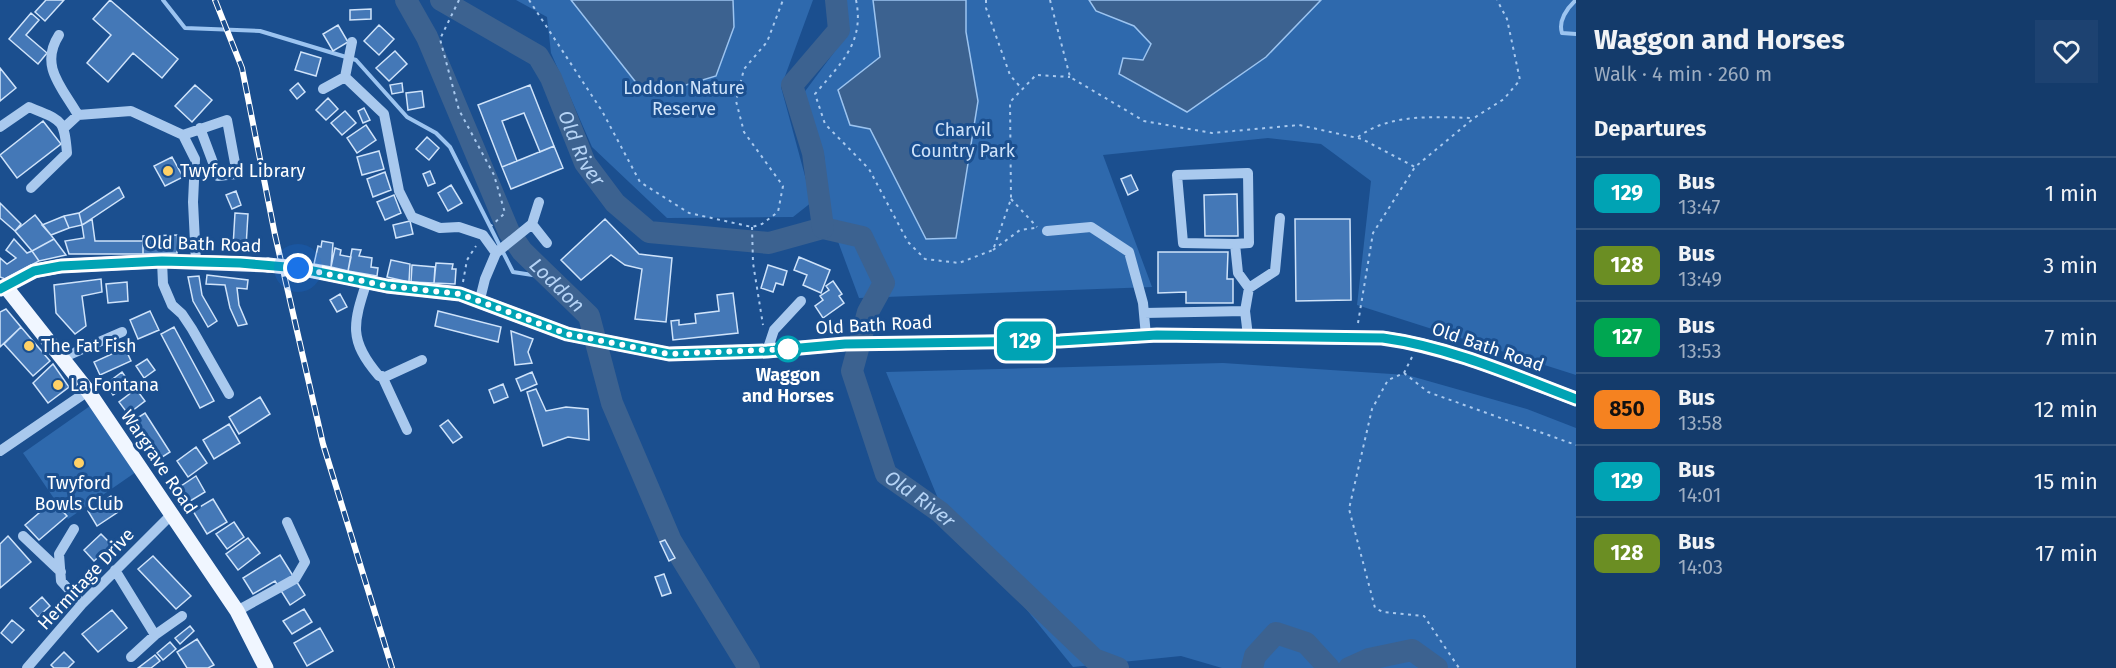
<!DOCTYPE html>
<html lang="en">
<head>
<meta charset="utf-8">
<style>
  :root { --surface:#143b6b; --page:#1d4271; --text:#f1f3f6; --muted:#9dadc1; --line:#33557e }
  body { margin:0; font-family:"Fira Sans",sans-serif; background:var(--page); color:var(--text); height:100vh; display:flex; flex-direction:column; font-size:22px; white-space:nowrap }
  * { box-sizing:border-box; margin:0 }
  p { font-size:20px; color:var(--muted) }
  .icon { flex:none; width:33px; height:33px; fill:none; stroke:currentColor; stroke-width:2; stroke-linecap:round; stroke-linejoin:round }
  .map { position:relative; flex:1; overflow:hidden }
  .panel { display:flex; flex-direction:column; background:var(--surface); width:540px }
  .panel>* { flex:none }
  .badge { padding:0 12px; border-radius:9px; font-size:21px; line-height:39px }
  .you { position:absolute; width:30px; height:30px; margin:-15px; border:4px solid #fff; border-radius:50%; background:#1a73e8; box-shadow:0 0 0 9px #1a73e833 }
  .map>.badge { position:absolute; translate:-50% -50%; box-shadow:0 0 0 3px #fff }
  h2 { padding:0 18px; font-size:22px; line-height:54px }
  .round { display:grid; place-items:center; flex:none; width:63px; height:63px; border-radius:0px; background:var(--page) }
  .summary { display:flex; align-items:center; justify-content:space-between; height:102px; padding:0 18px }
  h1 { font-size:28px; font-weight:700; line-height:45px }
  ul { padding:0; list-style:none }
  li { display:flex; align-items:center; gap:18px; height:72px; padding:0 18px; border-top:2px solid var(--line) }
  li div { flex:1 }
  li b { display:block; font-size:22px }
  li em { font-style:normal }
  li .badge { min-width:66px; font-weight:700; text-align:center }
  main { display:flex; flex:1; min-height:0 }
  .map>svg:first-child { display:block }
</style>
</head>
<body>
<main>
<div class="map">
<svg width="1576" height="668" viewBox="0 0 1576 668">
  <rect width="100%" height="100%" fill="#1b4f8f"/>
  <path fill="#2e69ad" d="M516,0H813L781,87L812,202L793,217L667,218L592,147L551,53L547,17Z
    M844,0H1576V375L1357,305L1371,181L1321,144L1268,138L1103,155L1152,287L859,298L830,220L824,155L803,94L847,35Z
    M1223,363L1407,375L1527,409L1576,428V668H1222L1181,656L1073,667L939,501L886,372Z
    M90,406L136,472L68,519L23,453Z"/>
  <path fill="#3c6290" stroke="#9cc4f0" stroke-width="1.5" d="M571,0H733L734,27L716,76L676,88L638,85Z
    M873,0H966V32L978,101L956,238L926,239L870,129L850,125L838,90L880,57Z
    M1089,0H1321L1266,57L1187,112L1119,74L1123,58L1143,60L1151,44L1134,26L1096,11Z"/>
  <g fill="none" stroke-linecap="round" stroke-linejoin="round">
    <path stroke="#9cc4f0" stroke-width="4" d="M163,0L185,28L260,31L356,60L407,117L436,133L450,147L513,272L552,278
      M1576,0C1567,8 1558,21 1562,33L1576,34"/>
    <g stroke="#3c6290" stroke-width="22">
      <path id="s1" d="M406,0L427,37L509,232L522,251L589,316L612,403L671,541L749,668"/>
      <path id="s2" d="M441,0L538,56L551,78L585,163L615,203L649,232L769,243L823,228L862,237L884,283L868,312L852,371L886,474L940,512L1094,659L1118,668"/>
      <path d="M823,228L813,153L792,85L839,30L836,0"/>
      <path d="M1252,668L1255,656L1276,633L1306,643L1329,668"/>
      <path d="M1349,668L1369,659L1412,650L1437,668"/>
    </g>
  </g>
  <path fill="#4478b7" stroke="#cfe3fa" stroke-width="1.5" d="M46,0H64L45,21L35,12Z
    M110,0L178,59L162,78L133,53L108,82L87,63L111,35L93,19Z
    M371,9V19L350,20V10Z
    M31,13L39,20L26,35L47,53L38,64L9,39Z
    M338,25L348,42L333,51L323,34Z
    M379,25L394,39L379,55L364,41Z
    M395,51L407,64L389,81L376,68Z
    M301,52L321,58L316,76L295,70Z
    M0,68L16,88L0,101Z
    M298,83L305,92L297,99L290,90Z
    M402,83L403,92L392,94L390,85Z
    M195,85L212,100L192,122L175,106Z
    M530,85L554,146L540,152L524,113L502,121L517,161L502,167L478,105Z
    M422,91L424,107L408,110L406,93Z
    M328,98L338,109L326,120L316,110Z
    M364,108L370,120L363,123L358,111Z
    M345,111L356,123L342,135L331,123Z
    M43,121L61,144L17,178L0,155Z
    M366,125L376,140L357,153L347,138Z
    M427,137L439,148L429,160L416,149Z
    M554,146L563,168L511,189L502,167Z
    M379,151L384,169L362,175L357,157Z
    M172,157L183,177L165,186L154,166Z
    M430,171L435,183L428,186L423,174Z
    M385,172L391,190L373,197L367,179Z
    M1131,175L1138,190L1128,195L1121,179Z
    M451,185L462,203L448,211L438,193Z
    M119,187L124,197L82,225L79,213Z
    M236,191L241,205L232,209L226,195Z
    M1237,194L1238,236H1205L1204,195Z
    M394,195L401,213L385,220L377,202Z
    M0,203L21,224L15,231L0,218Z
    M79,213L82,225L69,228L64,216Z
    M235,213L248,214L246,247H233Z
    M35,215L54,239L32,251L15,231Z
    M64,216L69,228L51,235L42,225Z
    M92,219L95,241H143V254H69L65,241L84,238L82,225Z
    M605,219L639,254L672,258L666,322L635,319L642,269L625,265L611,255L581,280L561,260Z
    M1295,219H1350L1351,300L1296,301Z
    M410,221L413,234L396,238L393,225Z
    M177,235V253L143,254V236Z
    M14,239L27,253L32,251L39,261L5,279L0,277V258L7,264L16,258L6,250Z
    M54,239L66,255L39,261L32,251Z
    M322,241L333,243L331,267L314,264L318,246L321,247Z
    M335,248L341,250L340,255L351,257L348,271L331,267Z
    M352,249L361,250L359,256L372,258L371,267L378,268L377,276L348,271Z
    M1158,252H1228L1227,279H1233V303H1186V292L1158,293Z
    M799,257L830,270L821,293L803,285L807,275L794,270Z
    M391,260L410,264L409,282L387,277Z
    M436,263L453,264L452,269H456L455,284L434,283Z
    M412,265L435,267L434,283L411,282Z
    M768,265L787,271L783,285L776,283L773,292L761,288Z
    M207,275L248,280L247,289L237,288L239,305L247,324L238,326L230,308L225,285L206,284Z
    M199,276L202,295L217,321L208,327L193,301L188,277Z
    M101,279L102,292L82,296L86,326L75,334L56,313L54,285Z
    M833,281L842,294L839,296L844,303L823,318L815,306L823,300L820,296L829,290L826,286Z
    M127,282L128,301L108,303L106,284Z
    M733,293L738,333L673,340L671,321L679,320V325L696,323L695,314L719,311L717,295Z
    M340,294L347,307L337,312L330,300Z
    M6,309L21,327L0,347V312Z
    M150,311L159,330L138,339L130,320Z
    M438,311L501,327L498,342L435,326Z
    M21,327L50,361L33,376L4,344Z
    M174,327L214,401L200,408L161,334Z
    M511,331L533,339L528,352L532,363L515,365Z
    M125,348L131,361L100,375L94,362Z
    M147,359L155,370L144,378L136,366Z
    M53,364L69,387L48,403L33,383Z
    M122,372L130,383L113,395L106,384Z
    M532,372L537,384L521,391L516,379Z
    M503,384L508,397L494,403L489,390Z
    M136,389L145,401L128,414L119,402Z
    M536,389L546,411L566,407L588,409L589,440L568,437L543,446L527,392Z
    M260,397L270,414L239,434L229,417Z
    M145,413L170,452L156,461L131,422Z
    M448,420L462,437L453,443L440,426Z
    M229,424L240,443L214,459L203,440Z
    M196,447L207,463L188,477L177,461Z
    M196,476L205,492L187,503L178,488Z
    M111,496L121,510L97,526L88,511Z
    M213,499L227,522L207,534L193,511Z
    M53,501L67,516L39,540L25,525Z
    M234,522L244,537L227,549L216,534Z
    M101,534L112,545L94,561L84,550Z
    M8,536L31,562L0,588V544Z
    M248,538L260,553L238,570L226,554Z
    M665,540L675,558L669,561L660,542Z
    M280,555L305,595L290,605L275,581L253,594L243,578Z
    M153,556L191,596L176,609L138,569Z
    M664,574L671,593L662,596L655,577Z
    M42,597L50,606L38,617L30,608Z
    M304,609L312,622L292,634L283,621Z
    M112,610L127,628L98,652L82,634Z
    M12,620L24,630L12,643L1,633Z
    M190,626L194,631L180,644L175,638Z
    M320,628L333,651L307,666L294,643Z
    M197,639L214,665L208,668H187L177,652Z
    M170,642L176,649L163,660L157,653Z
    M64,652L74,662L68,668H54L51,665Z
    M155,655L160,661L151,668H138Z"/>
  <g fill="none" stroke-linecap="round" stroke-linejoin="round">
    <path stroke="#a9c9ee" stroke-width="2" stroke-dasharray="3 4.5" stroke-linecap="butt" d="M459,0L440,39L459,110L494,175L505,213L490,227
      M529,0L602,111L640,182L689,213L752,227L762,224L778,212L783,186L744,132L736,101L744,69L767,42L783,0
      M856,0C865,43 840,64 815,94L825,124L869,169L908,242L925,259L959,263L993,250L1011,199L1010,102L1036,75L1070,77
      M986,0V8L1010,75L1022,89
      M1050,0L1070,77L1144,121L1212,133L1299,125L1362,139L1415,167
      M1358,137C1390,113 1436,117 1474,118
      M1011,199L1037,227
      M752,227L753,263L763,325
      M993,250L1020,230L1035,228
      M463,282L467,260L476,246
      M1358,323L1373,233L1415,167L1474,118L1504,99L1520,80L1507,19L1497,0
      M1412,357L1404,373L1388,380L1372,409L1349,509L1375,608L1383,612L1424,616L1459,668
      M1404,373L1428,392L1576,445"/>
    <path stroke="#a9c9ee" stroke-width="10" d="M59,35C39,66 62,87 78,115
      M352,42L345,77L384,114L399,191L412,217L440,228L459,227L483,235L496,253L485,279L480,299
      M323,89L345,77
      M0,127L29,107C61,121 64,117 67,153L31,188
      M65,127L78,115L131,111L183,135L195,159L193,202L196,262
      M183,135L227,120L237,174L218,176L200,128
      M532,224L547,243
      M532,224L539,202
      M1047,231L1091,227L1129,252L1143,303L1146,336
      M1235,244L1249,243L1248,173L1177,175L1183,243L1235,244L1238,273L1249,288
      M496,253L532,224
      M162,261L163,284L172,305L182,314L192,329L229,394
      M367,281C353,324 348,340 379,376L385,377L422,360
      M1245,311L1249,288L1275,271L1280,218
      M1144,313L1245,311L1248,336
      M767,351L774,330L801,301
      M62,358L122,332
      M382,376L407,430
      M0,451L88,391
      M74,529L59,554L61,581L82,604
      M23,536L61,572
      M115,570L155,635L182,616
      M237,611L295,579L305,562L287,522
      M131,657L155,635
      M27,668L82,604L171,515"/>
    <path stroke="#f0f6ff" stroke-width="15" d="M298,268L387,286L460,294L567,334L669,354L767,351L845,344L1060,341L1157,335L1382,338C1449,347 1513,375 1576,399
      M5,286L88,391L237,611L266,668
      M0,289L34,271L61,266L162,261L268,265"/>
    <g stroke="#fff" stroke-width="6">
      <path id="rail" d="M215,0L242,68L275,235L323,444L392,668"/>
    </g>
    <use href="#rail" stroke="#1b4f8f" stroke-width="4" stroke-dasharray="11" stroke-linecap="butt"/>
    <path stroke="#f0f6ff" stroke-width="15" d="M268,265L298,268"/>
  </g>
  <g fill="none" stroke-linecap="round" stroke-linejoin="round">
    <g stroke="#fff" stroke-width="14">
      <path id="line" d="M0,289L34,271L61,266L162,261L240,263L298,268L387,286L460,294L567,334L669,354L767,351L845,344L1060,341L1157,335L1383,338C1449,347 1513,375 1576,399"/>
    </g>
    <use href="#line" stroke="#00a3b4" stroke-width="9"/>
    <path stroke="#fff" stroke-width="6" stroke-dasharray="0 10.8" d="M298,268L387,286L460,294L567,334L669,354L788,349"/>
  </g>
  <g fill="#ffd166" stroke="#1b4f8f" stroke-width="2">
    <circle cx="168" cy="171" r="6"/>
    <circle cx="29" cy="346" r="6"/>
    <circle cx="58" cy="385" r="6"/>
    <circle cx="79" cy="463" r="6"/>
  </g>
  <circle fill="#fff" stroke="#00a3b4" stroke-width="3" cx="788" cy="349" r="12"/>
  <g text-anchor="middle" stroke-width="6" stroke-linejoin="round" paint-order="stroke">
    <g font-size="18" fill="#cfe3fa" stroke="#1b4f8f">
      <text x="684" y="94">Loddon Nature<tspan x="684" dy="21">Reserve</tspan></text>
      <text x="963" y="136">Charvil<tspan x="963" dy="21">Country Park</tspan></text>
    </g>
    <g font-size="18" fill="#fff" stroke="#1b4f8f" text-anchor="start">
      <text x="180" y="177">Twyford Library</text>
      <text x="41" y="352">The Fat Fish</text>
      <text x="70" y="391">La Fontana</text>
      <text x="79" y="489" text-anchor="middle">Twyford<tspan x="79" dy="21">Bowls Club</tspan></text>
    </g>
    <g font-size="18" fill="#fff" stroke="#1b4f8f">
      <text transform="translate(203 244) rotate(2)" y="6">Old Bath Road</text>
      <text transform="translate(874 325) rotate(-3)" y="6">Old Bath Road</text>
      <text transform="translate(1488 347) rotate(19)" y="6">Old Bath Road</text>
      <text transform="translate(159 462) rotate(56)" y="6">Wargrave Road</text>
      <text transform="translate(86 579) rotate(-47)" y="6">Hermitage Drive</text>
    </g>
    <g font-size="18" font-weight="bold" fill="#fff" stroke="#1b4f8f">
      <text x="788" y="381">Waggon<tspan x="788" dy="21">and Horses</tspan></text>
    </g>
    <g font-size="20" font-style="italic" fill="#b5d3f5" stroke="#1b4f8f">
      <text dy="7" stroke="none"><textPath href="#s2" startOffset="214">Old River</textPath></text>
      <text dy="7" stroke="none"><textPath href="#s1" startOffset="326">Loddon</textPath></text>
      <text dy="7" stroke="none"><textPath href="#s2" startOffset="836">Old River</textPath></text>
    </g>
  </g>
</svg>
<div class="you" style="left:298px;top:268px"></div>
<b class="badge" style="left:1025px;top:341px;background:#00a3b4;color:#fff">129</b>
</div>
<section class="panel">
<div class="summary"><div><h1>Waggon and Horses</h1><p>Walk · 4 min · 260 m</p></div><a class="round"><svg class="icon" aria-label="heart" viewBox="0 0 24 24"><path d="M12 20l-8-8c-3-5 5-10 8-4 3-6 11-1 8 4z"/></svg></a></div>
<h2>Departures</h2>
<ul>
<li><span class="badge" style="background:#00a3b4;color:#fff">129</span><div><b>Bus</b><p>13:47</p></div><em>1 min</em></li>
<li><span class="badge" style="background:#6b8e23;color:#fff">128</span><div><b>Bus</b><p>13:49</p></div><em>3 min</em></li>
<li><span class="badge" style="background:#00a651;color:#fff">127</span><div><b>Bus</b><p>13:53</p></div><em>7 min</em></li>
<li><span class="badge" style="background:#f58220;color:#111">850</span><div><b>Bus</b><p>13:58</p></div><em>12 min</em></li>
<li><span class="badge" style="background:#00a3b4;color:#fff">129</span><div><b>Bus</b><p>14:01</p></div><em>15 min</em></li>
<li><span class="badge" style="background:#6b8e23;color:#fff">128</span><div><b>Bus</b><p>14:03</p></div><em>17 min</em></li>
</ul>
</section>
</main>
</body>
</html>
